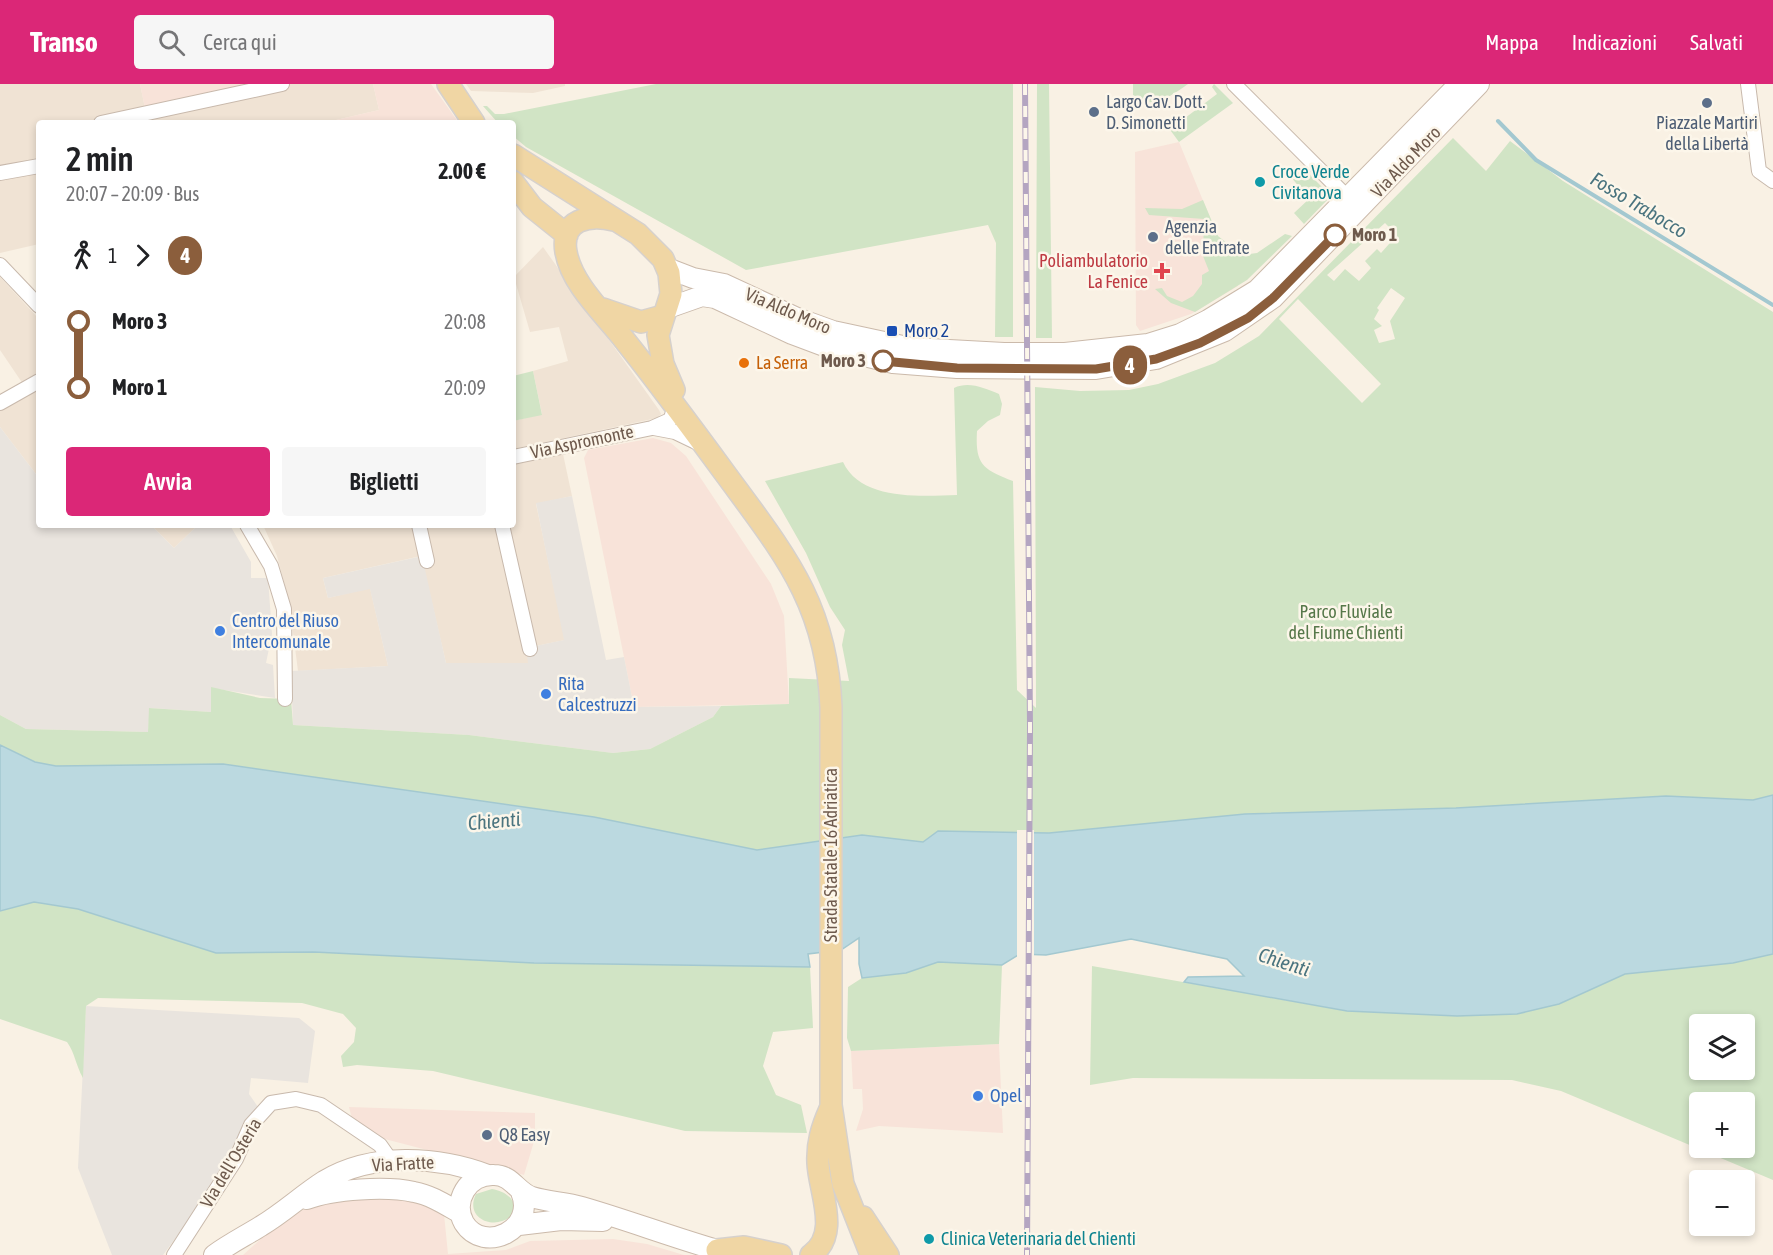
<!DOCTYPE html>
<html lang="it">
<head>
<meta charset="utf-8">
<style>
  :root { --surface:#fff; --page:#f6f6f6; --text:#202124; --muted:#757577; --accent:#db2777 }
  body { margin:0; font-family:"Asap Condensed",sans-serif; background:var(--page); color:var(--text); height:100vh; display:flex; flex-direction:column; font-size:22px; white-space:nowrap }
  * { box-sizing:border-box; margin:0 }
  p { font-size:20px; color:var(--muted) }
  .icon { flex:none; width:33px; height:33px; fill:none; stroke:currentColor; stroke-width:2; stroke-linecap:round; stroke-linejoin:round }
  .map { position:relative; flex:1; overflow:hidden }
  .drawer { position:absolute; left:36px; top:36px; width:480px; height:408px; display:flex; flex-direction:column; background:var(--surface); border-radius:6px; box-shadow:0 3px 9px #0003 }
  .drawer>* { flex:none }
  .badge { padding:0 12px; border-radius:20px; font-size:21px; line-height:39px }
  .fabs { position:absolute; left:1689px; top:930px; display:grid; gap:12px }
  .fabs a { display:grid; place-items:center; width:66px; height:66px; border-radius:6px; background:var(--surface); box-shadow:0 3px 9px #0003; font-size:30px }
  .map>.badge { position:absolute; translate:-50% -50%; box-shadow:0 0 0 3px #fff }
  .legs { display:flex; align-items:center; gap:9px; height:66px; padding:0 30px; font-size:20px }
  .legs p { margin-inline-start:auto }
  .overview { display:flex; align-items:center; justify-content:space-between; height:102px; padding:0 30px }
  h1 { font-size:33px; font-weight:600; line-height:45px }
  .cta { display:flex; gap:12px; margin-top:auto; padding:12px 30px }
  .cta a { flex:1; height:69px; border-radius:6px; background:var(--accent); color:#fff; font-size:24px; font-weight:600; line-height:69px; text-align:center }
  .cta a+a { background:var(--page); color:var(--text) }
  ul { padding:0 30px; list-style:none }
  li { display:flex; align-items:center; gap:21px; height:66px; font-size:22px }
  li i { display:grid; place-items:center; width:9px; height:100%; margin:0 8px; background:currentColor }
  li i::after { content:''; width:15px; height:15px; margin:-8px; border:4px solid; border-radius:50%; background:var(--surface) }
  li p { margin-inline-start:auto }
  li:first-child i { background:linear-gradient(#0000 50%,currentColor 0) }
  li:last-child i { background:linear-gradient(currentColor 50%,#0000 0) }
  header { display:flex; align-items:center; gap:36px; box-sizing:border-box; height:84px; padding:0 30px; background:var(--accent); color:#fff }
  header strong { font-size:28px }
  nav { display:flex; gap:33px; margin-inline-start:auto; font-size:21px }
  .search { width:420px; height:54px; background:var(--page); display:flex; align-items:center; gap:15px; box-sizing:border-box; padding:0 21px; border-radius:6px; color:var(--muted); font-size:22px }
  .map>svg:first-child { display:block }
</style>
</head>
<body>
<header>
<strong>Transo</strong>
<div class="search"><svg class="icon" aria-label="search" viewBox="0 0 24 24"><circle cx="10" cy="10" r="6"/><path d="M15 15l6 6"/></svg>Cerca qui</div>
<nav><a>Mappa</a><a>Indicazioni</a><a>Salvati</a></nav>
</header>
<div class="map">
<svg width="1773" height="1171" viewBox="0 0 1773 1171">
  <rect width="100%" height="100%" fill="#f9f1e4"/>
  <path fill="#f0e3d4" d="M0,0H140L146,29L282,0H373L379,26L323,39H39V160L0,169Z
    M466,0H565V2L533,9L471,7Z
    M543,163L659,326L661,330L657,334L513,365V337L542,330L533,287L568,277L559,243L530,248L514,193Z
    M0,193L39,235V287L23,300L0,266Z
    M39,305V394L0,343V327Z
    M563,370L572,412L536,420L565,556L526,564L529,579H446L421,472L323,494L328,514L370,504L388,582L298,587L289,517L277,472L263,441H513V380Z
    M151,441H198L174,464Z"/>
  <path fill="#f8e3d9" d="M140,0H282L146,29Z
    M373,0H431L459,39H323L379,26Z
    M1179,58L1238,202L1191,230L1140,247L1136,241L1135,68Z
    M653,354L671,359L686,372L771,500L784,532L789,620L634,623L584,374L588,366Z
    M999,960L1003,1049L879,1042L856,1047L863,1025L862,1005H853L851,967Z
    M349,1023L535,1029V1054L524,1091L377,1053L353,1039Z
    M348,1113H394L420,1118L444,1130L448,1170L506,1166L530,1157L613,1155L647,1160L684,1171H243L272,1145L301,1127L318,1118Z"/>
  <path fill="#e9e4de" d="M0,343L39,394V441H151L174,464L198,441L231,443L251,478V494H268L272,550L266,579L273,581L275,614L211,604V628L150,624L148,648L26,645L0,631Z
    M572,412L606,576L624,573L634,623L721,622L713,633L650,665L613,669L469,651L293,641L291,587L388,582L370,505L328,514L323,494L422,472L446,579H528L526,564L564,556L536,419Z
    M86,922L299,934L315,947L308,999L251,994L249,1010L258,1023L257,1026L238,1052L206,1113L163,1171H112L78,1084Z"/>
  <path fill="#d1e4c5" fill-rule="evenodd" d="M656,0H1013V253H995L996,159L988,141L746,186L526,63L513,52V39H498L483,22H487L495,30H504Z
    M1037,0H1049L1052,254H1036Z
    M1133,0H1188C1173,11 1149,28 1133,11Z
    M1214,0L1233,19L1179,58L1168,43L1181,37L1217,10L1212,3Z
    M1453,54L1486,87L1510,57L1563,97L1773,228V711L1753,716L1666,712L1456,724L1245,730L1049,749L938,747L923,758L862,751L757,766L594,733L223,680L56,682L35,678L0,661V631L26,645L148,648L149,624L211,628V603L260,614L291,615L293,641L469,651L613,669L650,665L713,633L721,622L789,620V594L849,597L842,561L845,546L830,523L806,469L765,397L843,378C861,417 920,412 957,411L954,304C969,297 984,304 999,310L1002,320L1000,331L988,337L977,347C975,381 983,385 1013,397L1017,606L1036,624L1035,303L1080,307L1129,306L1158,300L1215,279L1259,252ZM1385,139L1397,151L1381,169L1377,165L1365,177L1371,184L1359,197L1345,185L1334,197L1327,191ZM1391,204L1405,214L1390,237L1395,255L1379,259L1374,246L1382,242L1374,235L1379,226L1377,224ZM1298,215L1381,300L1362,319L1279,235Z
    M1303,84L1331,112L1304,140L1294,129L1309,115L1291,93Z
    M1203,116L1218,152L1242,171L1257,169L1285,150L1292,152L1247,196L1195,228L1171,219L1155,205L1162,204L1167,212L1182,218L1193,212L1202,200V191L1209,187L1203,172L1204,135L1149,131L1145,124L1182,125Z
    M533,287L542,331L513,337V292Z
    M34,818L78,825L216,869L314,868L534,879L810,883L813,944L773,948L763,982L776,1011L801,1021L807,1049L685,1047L433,987L357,981L343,983L341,972L354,958L356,944L343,930L302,919L98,914L86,922L83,994C76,982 75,969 67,958L0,935V827Z
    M1773,870V1096L1561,1007L1512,996L1133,994L1090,1001L1092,882L1347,927L1559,920L1625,890L1733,879ZM1700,940H1744V986H1700ZM1700,1018H1744V1064H1700Z
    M938,878L1002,881L999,960L851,967L847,954L848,903L862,894L906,889Z
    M492,1105C504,1107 516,1114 515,1128C499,1149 463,1136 476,1110Z"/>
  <path fill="#bbd9e0" stroke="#a3c8d0" stroke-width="1.5" d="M0,661L35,678L56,682L223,680L594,733L757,766L862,751L923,758L938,747L1049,749L1245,730L1456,724L1666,712L1753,716L1773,711V870L1733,879L1625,890L1559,920L1517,930L1457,932L1347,927L1184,898L1188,893L1244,892L1227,875L1131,855L1046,871L1020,870L1002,881L938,878L906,889L862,894L859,880V854L841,866L808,870L810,883L534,879L314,868L216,869L78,825L34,818L0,827Z"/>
  <path fill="#f9f1e4" d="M1017,746H1034V874L1017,875Z"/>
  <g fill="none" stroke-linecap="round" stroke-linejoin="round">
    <path stroke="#a3c8d0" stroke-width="4" d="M1498,37L1536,76L1773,221"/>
    <g stroke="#c8b9ac" stroke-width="16">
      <path id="street" d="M1234,0L1348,114
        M1748,0L1759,87L1773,97
        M101,39L282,0
        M0,89L39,82
        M0,181L39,222
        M0,319L39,297
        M654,344L675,348L700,360
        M513,373L652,344L670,336L676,322
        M247,441L271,482L284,525L285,615
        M419,441L427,477
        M502,441L530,565
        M174,1171L236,1075L251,1041L271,1019L296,1015L321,1021L380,1061L392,1078"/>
    </g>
    <g stroke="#cbbaab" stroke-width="22">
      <path id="secondary" d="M667,184L693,194L724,200L797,234L833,247L912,264L1004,269H1065L1148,260L1180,250L1208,236L1257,206L1459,0
        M668,224L702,212L715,214L792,250L824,262L893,279L957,284L1096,285L1156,275L1225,247L1273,214L1479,0
        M521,1108C537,1145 484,1171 464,1139C452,1117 468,1090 494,1091C512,1091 517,1108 532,1113C548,1118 565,1118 582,1123C627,1136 672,1153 717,1166
        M307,1115C333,1105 387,1102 414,1108C431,1111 446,1121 460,1129
        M519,1141L561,1136L603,1137
        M214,1171C229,1160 245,1152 261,1142C283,1129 302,1111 324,1097C372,1068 438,1072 488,1091"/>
    </g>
    <g stroke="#d6d1cd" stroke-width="24">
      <path id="primary" d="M448,0L474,39
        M513,71L638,150L663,175L669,189L671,210L658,251L663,280L674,306
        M513,98L532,123L567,151
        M614,136C590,130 560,135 566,168C572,202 607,232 626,258C661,302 694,347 727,392C785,471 827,521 831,623V1021L843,1100L871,1171
        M603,225L641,238L663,232
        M863,1133L888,1171
        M717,1166L744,1163L781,1171
        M811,1171C841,1150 819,1107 818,1079C817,1059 822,1043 830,1025"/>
    </g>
    <use href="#street" stroke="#fff" stroke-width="14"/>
    <use href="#secondary" stroke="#fff" stroke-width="20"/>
    <use href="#primary" stroke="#f0d6a4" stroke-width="21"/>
    <g stroke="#b4a5c1" stroke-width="6">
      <path id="rail" d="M1025,0L1030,643L1027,1171"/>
    </g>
    <use href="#rail" stroke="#fcf6ea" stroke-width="4" stroke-dasharray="11" stroke-linecap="butt"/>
  </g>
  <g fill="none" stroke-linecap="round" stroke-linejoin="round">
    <g stroke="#fff" stroke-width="14">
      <path id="line-1" d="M883,277L957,284L1096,285L1156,275L1200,259L1248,234L1273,214L1335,151"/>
    </g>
    <use href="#line-1" stroke="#8b5e3c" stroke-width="9"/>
  </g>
  <g fill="#5c6f8a" stroke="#fcf6ea" stroke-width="2">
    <circle cx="1707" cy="19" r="6"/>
    <circle cx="1094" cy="28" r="6"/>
    <circle cx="1153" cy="153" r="6"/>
    <circle cx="487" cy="1051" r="6"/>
  </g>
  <g fill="#0f9aa8" stroke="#fcf6ea" stroke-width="2">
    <circle cx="1260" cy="98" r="6"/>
    <circle cx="929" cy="1155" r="6"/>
  </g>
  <g fill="#fff" stroke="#8b5e3c" stroke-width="3">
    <circle cx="1335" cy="151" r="10"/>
    <circle cx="883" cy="277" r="10"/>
  </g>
  <path fill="#e0444e" stroke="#fcf6ea" stroke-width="2" d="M1159 178h6v6h6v6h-6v6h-6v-6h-6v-6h6z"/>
  <rect fill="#1a4fb4" stroke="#fcf6ea" stroke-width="2" x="886" y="241" width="12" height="12" rx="3"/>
  <circle fill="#e8710a" stroke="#fcf6ea" stroke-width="2" cx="744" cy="279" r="6"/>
  <g fill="#3f7fe0" stroke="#fcf6ea" stroke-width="2">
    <circle cx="220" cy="547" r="6"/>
    <circle cx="546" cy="610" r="6"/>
    <circle cx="978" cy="1012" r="6"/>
  </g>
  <g text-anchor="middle" stroke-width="5" stroke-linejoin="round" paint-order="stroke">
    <g font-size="18" fill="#4e5e75" stroke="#fcf6ea" text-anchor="start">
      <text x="1106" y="24">Largo Cav. Dott.<tspan x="1106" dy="21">D. Simonetti</tspan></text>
      <text x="1707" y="45" text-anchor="middle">Piazzale Martiri<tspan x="1707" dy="21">della Libertà</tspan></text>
      <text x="1165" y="149">Agenzia<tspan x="1165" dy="21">delle Entrate</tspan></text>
      <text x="499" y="1057">Q8 Easy</text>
    </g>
    <g font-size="18" fill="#6e5a4d" stroke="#fcf6ea">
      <text transform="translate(1406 78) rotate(-46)" y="6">Via Aldo Moro</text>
      <text transform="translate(788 227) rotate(23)" y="6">Via Aldo Moro</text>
      <text transform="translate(582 358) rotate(-12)" y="6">Via Aspromonte</text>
      <text transform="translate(831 771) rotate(-90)" y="6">Strada Statale 16 Adriatica</text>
      <text transform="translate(231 1079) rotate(-59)" y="6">Via dell'Osteria</text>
      <text transform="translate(403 1080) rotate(-3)" y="6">Via Fratte</text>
    </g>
    <g font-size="18" fill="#0d838f" stroke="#fcf6ea" text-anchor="start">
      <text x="1272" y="94">Croce Verde<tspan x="1272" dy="21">Civitanova</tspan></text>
      <text x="941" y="1161">Clinica Veterinaria del Chienti</text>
    </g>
    <g font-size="18" font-weight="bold" fill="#6e5a4d" stroke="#fcf6ea" text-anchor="start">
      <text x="1352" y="157">Moro 1</text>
      <text x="866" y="283" text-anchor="end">Moro 3</text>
    </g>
    <g font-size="18" fill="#be3a42" stroke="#fcf6ea" text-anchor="end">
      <text x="1148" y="183">Poliambulatorio<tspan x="1148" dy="21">La Fenice</tspan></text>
    </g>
    <g font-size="18" fill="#164399" stroke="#fcf6ea" text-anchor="start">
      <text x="904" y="253">Moro 2</text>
    </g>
    <g font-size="18" fill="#c56008" stroke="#fcf6ea" text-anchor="start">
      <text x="756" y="285">La Serra</text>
    </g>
    <g font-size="18" fill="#56784a" stroke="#fcf6ea">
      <text x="1346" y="534">Parco Fluviale<tspan x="1346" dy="21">del Fiume Chienti</tspan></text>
    </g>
    <g font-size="18" fill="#366cbe" stroke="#fcf6ea" text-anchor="start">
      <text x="232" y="543">Centro del Riuso<tspan x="232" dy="21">Intercomunale</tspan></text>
      <text x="558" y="606">Rita<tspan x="558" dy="21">Calcestruzzi</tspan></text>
      <text x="990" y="1018">Opel</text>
    </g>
    <g font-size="20" font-style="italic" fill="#4a747f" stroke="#fcf6ea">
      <text transform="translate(1639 121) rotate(31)" y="7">Fosso Trabocco</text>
      <text transform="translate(494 737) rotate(-5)" y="7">Chienti</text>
      <text transform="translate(1284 878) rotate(18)" y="7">Chienti</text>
    </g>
  </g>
</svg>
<div class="fabs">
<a><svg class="icon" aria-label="layers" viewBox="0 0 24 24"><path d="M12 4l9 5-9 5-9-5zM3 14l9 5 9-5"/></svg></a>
<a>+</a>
<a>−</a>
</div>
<b class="badge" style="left:1130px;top:281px;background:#8b5e3c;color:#fff">4</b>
<section class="drawer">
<div class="overview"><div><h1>2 min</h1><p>20:07 – 20:09 · Bus</p></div><b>2.00 €</b></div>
<div class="legs"><svg class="icon" aria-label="walk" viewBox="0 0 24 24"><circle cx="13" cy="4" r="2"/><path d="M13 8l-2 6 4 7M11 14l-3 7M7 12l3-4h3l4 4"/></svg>1<svg class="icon" aria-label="forward" viewBox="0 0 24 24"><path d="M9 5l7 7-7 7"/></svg><b class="badge" style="background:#8b5e3c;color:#fff">4</b></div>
<ul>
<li><i style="color:#8b5e3c"></i><b>Moro 3</b><p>20:08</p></li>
<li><i style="color:#8b5e3c"></i><b>Moro 1</b><p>20:09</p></li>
</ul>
<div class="cta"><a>Avvia</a><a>Biglietti</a></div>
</section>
</div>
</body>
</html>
